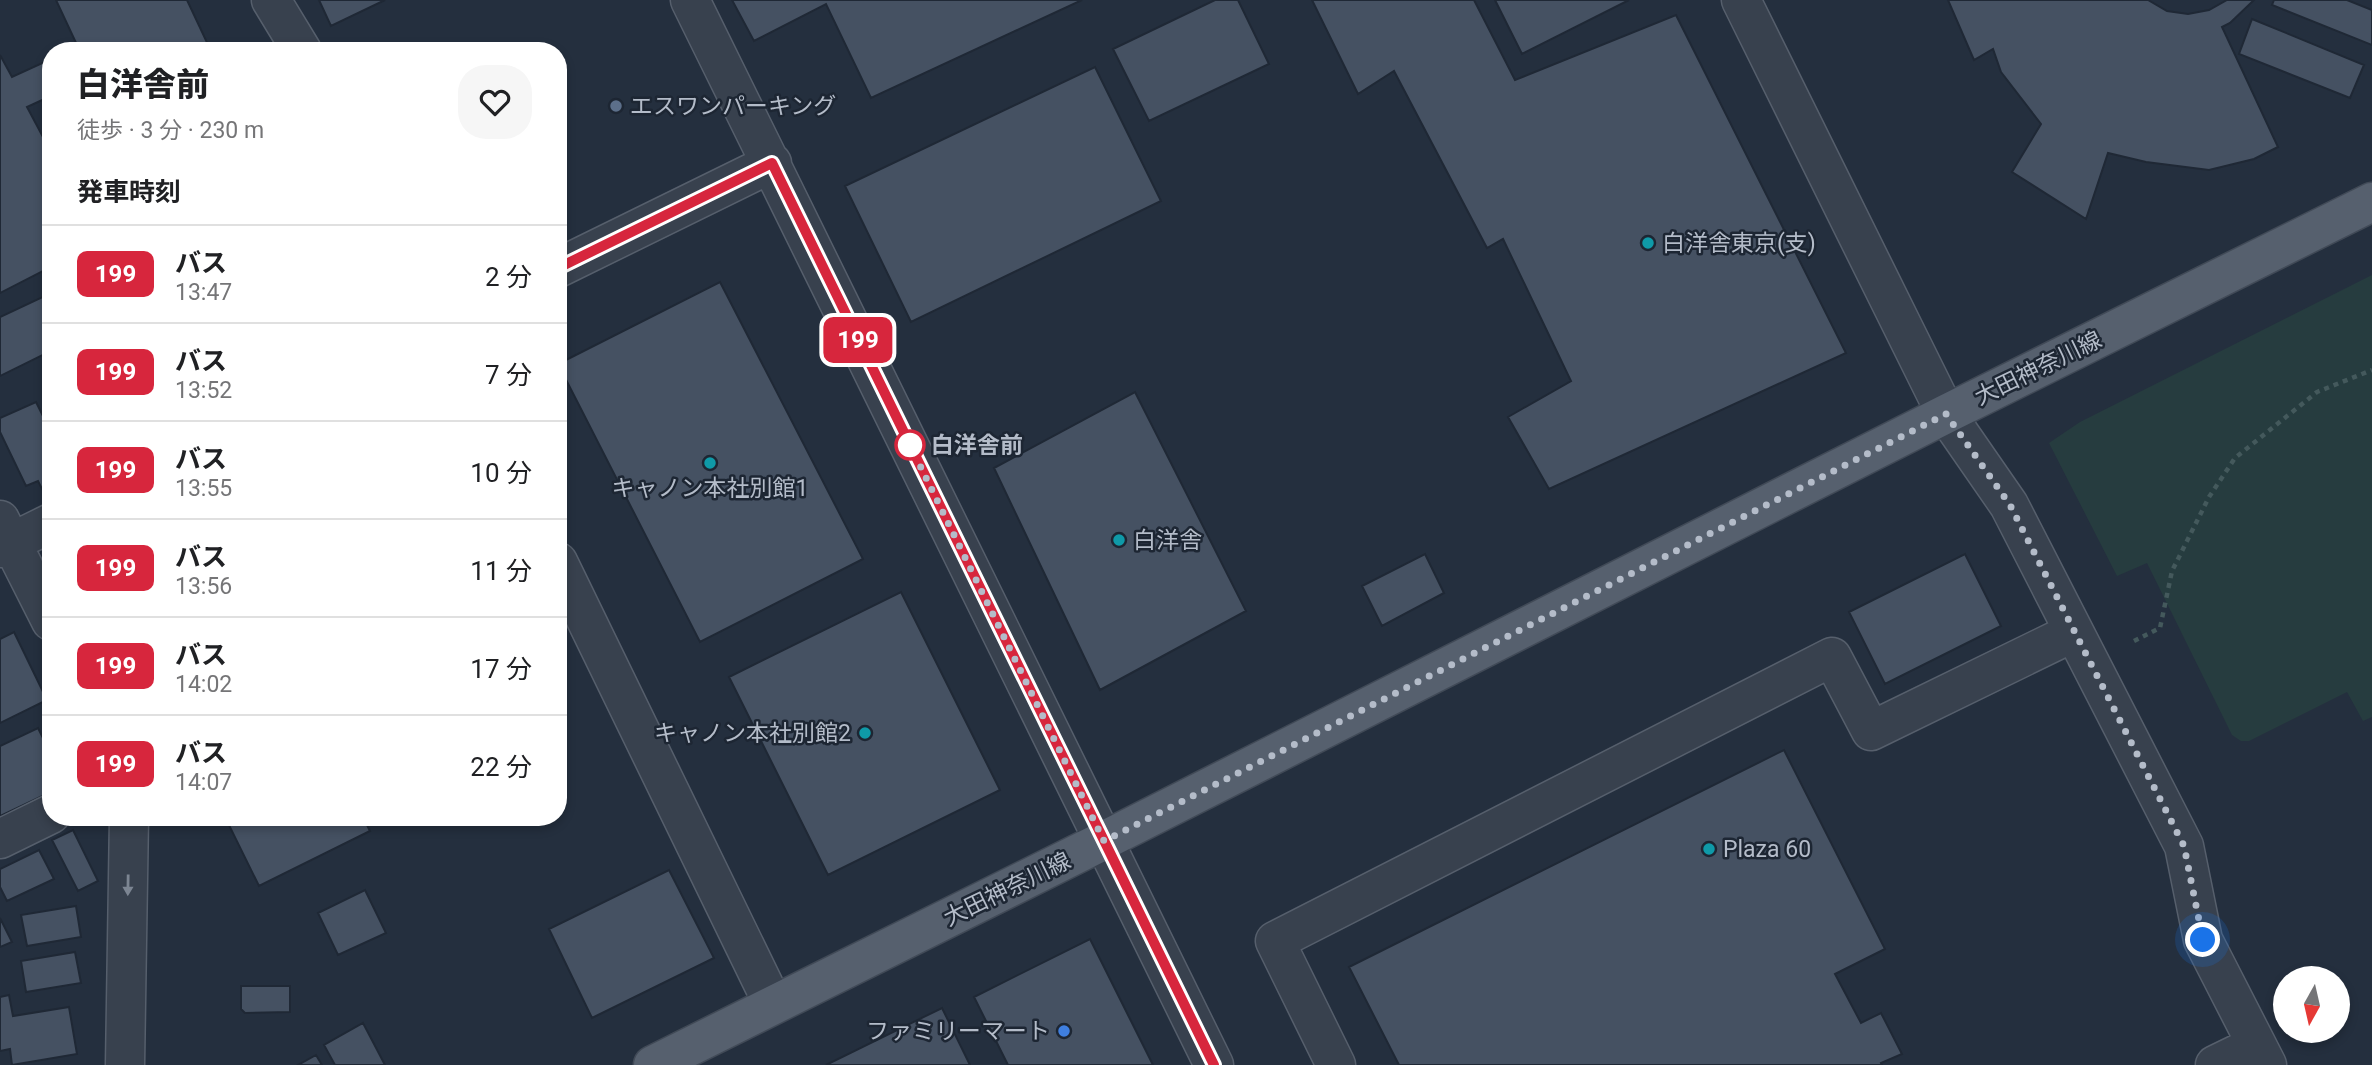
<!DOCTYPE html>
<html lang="ja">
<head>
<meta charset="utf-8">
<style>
  :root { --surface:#fff; --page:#f6f6f6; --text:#202124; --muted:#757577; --line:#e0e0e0 }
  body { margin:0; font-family:Roboto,"Noto Sans JP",sans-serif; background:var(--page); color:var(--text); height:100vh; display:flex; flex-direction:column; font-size:26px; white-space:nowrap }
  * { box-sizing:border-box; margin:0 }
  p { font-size:23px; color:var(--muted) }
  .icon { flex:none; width:38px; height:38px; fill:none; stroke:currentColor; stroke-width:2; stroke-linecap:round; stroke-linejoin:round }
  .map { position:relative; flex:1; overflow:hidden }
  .sheet { position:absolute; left:42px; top:42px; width:525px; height:784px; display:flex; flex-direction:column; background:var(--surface); border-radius:28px; box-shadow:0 4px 10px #0003 }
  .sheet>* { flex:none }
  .badge { padding:0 14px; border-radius:10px; font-size:24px; line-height:46px }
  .needle { width:46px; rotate:188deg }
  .buttons { position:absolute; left:2273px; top:966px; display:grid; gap:14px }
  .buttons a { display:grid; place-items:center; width:77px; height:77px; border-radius:50%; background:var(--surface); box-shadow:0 4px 10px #0003; font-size:35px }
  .you { position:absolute; width:35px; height:35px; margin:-18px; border:5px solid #fff; border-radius:50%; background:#1a73e8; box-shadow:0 0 0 10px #1a73e833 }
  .map>.badge { position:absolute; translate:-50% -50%; box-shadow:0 0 0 4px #fff }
  h2 { padding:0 35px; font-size:26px; line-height:63px }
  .round { display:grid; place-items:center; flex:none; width:74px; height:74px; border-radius:28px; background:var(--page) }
  .overview { display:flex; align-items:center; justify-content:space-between; height:119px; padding:0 35px }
  h1 { font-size:33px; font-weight:800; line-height:52px }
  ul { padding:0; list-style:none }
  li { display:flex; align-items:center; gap:21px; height:98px; padding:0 35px; border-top:2px solid var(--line) }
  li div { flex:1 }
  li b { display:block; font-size:26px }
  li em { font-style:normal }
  li .badge { min-width:77px; font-weight:700; text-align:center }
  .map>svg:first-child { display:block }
</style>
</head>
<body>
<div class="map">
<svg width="2372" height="1065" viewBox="0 0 2372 1065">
  <rect width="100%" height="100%" fill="#242f3e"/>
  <path fill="#263c3f" d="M2372,275V717L2363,721L2347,692L2249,741H2241L2232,735L2147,563L2117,576L2049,443L2080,422Z"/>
  <path fill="#455162" stroke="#1f2835" stroke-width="2" d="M56,0H187L211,51H70L78,47Z
    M319,0H385L331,26Z
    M732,0H1082L871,98L826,4L754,41Z
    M1215,0H1238L1269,64L1149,121L1113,49Z
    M1312,0H1474L1515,80L1676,15L1846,353L1549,489L1508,417L1571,381L1503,239L1487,248L1394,71L1358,94Z
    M1495,0H1629L1522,54Z
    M1948,0H2148L2167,11L2188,14L2209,10L2227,0H2254L2230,23L2222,27L2278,147L2254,159L2209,170L2146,162L2108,153L2086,219L2012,172L2041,124L2001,72L1993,49L1974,60Z
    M2274,0H2347L2372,10V45L2272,5Z
    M2252,19L2364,65L2350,98L2239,54Z
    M0,55L12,77L51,59V96L27,107L51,152V267L0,293Z
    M1095,67L1161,201L911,322L845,186Z
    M720,282L863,559L700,642L558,364Z
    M51,293V351L0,376V317Z
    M1135,392L1246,611L1100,690L994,468Z
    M36,402L47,424L51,423V485L42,489L38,481L26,486L0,432V418Z
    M1425,554L1444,593L1382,626L1362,586Z
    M1965,554L2001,626L1885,684L1849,612Z
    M901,592L1000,790L828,875L729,677Z
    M14,632L47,700L0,723V639Z
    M38,728L51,754V792L0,816V746Z
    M1784,750L1885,949L1835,974L1861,1023L1881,1013L1902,1054L1881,1063L1882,1065H1399L1349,967Z
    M225,817H363L370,831L259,886Z
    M73,830L98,881L78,891L52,840Z
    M39,850L54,879L7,901L0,887V869Z
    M669,870L714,958L592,1018L549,929Z
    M365,890L386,933L338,955L318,913Z
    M76,906L81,937L27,946L21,915Z
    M0,918L12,942L0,947Z
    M1090,939L1153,1065H1008L974,997Z
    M75,952L81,983L26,992L21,961Z
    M241,986H290V1012L245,1013L241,1009Z
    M9,995L13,1016L69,1007L77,1054L12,1065L10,1049L0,1051V997Z
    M942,1008L970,1065H826Z
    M363,1023L385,1065H335L324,1045Z
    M316,1055L322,1065H298Z"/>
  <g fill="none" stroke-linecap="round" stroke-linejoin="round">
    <g stroke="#565f6c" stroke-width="41">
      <path id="minor" d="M271,0L302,51
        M690,0L1214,1065
        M1741,0L1946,414L2009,505L2184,846L2203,940L2267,1065
        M558,268L772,163
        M0,520L51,621
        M0,548L51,523
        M558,562L773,1004
        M0,839L51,814
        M125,1065L129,817
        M1336,1065L1275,941L1832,657L1871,731L2074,632
        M2215,1065L2256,1045"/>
    </g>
    <g stroke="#414a57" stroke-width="41">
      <path id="major" d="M653,1065L1103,841L1946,414L2372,202"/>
    </g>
    <path stroke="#44595c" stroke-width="4.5" stroke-dasharray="5 5" stroke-linecap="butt" d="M2134,641L2160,628L2172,571L2209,497L2235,458L2317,392L2372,370"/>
    <use href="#minor" stroke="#38414e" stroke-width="38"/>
    <use href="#major" stroke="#56606e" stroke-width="38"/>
  </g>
  <defs><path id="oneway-solid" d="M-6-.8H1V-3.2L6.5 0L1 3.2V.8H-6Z" transform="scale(1.75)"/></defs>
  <use fill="#7c8592" href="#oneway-solid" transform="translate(128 885) rotate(91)"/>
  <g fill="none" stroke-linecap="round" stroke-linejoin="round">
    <g stroke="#fff" stroke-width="16">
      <path id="line" d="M558,268L772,163L1214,1065"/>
    </g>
    <use href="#line" stroke="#d7263d" stroke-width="10"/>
    <path stroke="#b4bcc9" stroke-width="7" stroke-dasharray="0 12.6" d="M910,445L907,439L1104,841L1946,414L2010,505L2184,846L2203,940"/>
  </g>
  <circle fill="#5c6f8a" stroke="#1d2633" stroke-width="2.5" cx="616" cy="106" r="7"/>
  <g fill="#0f9aa8" stroke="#1d2633" stroke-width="2.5">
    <circle cx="1648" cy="243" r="7"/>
    <circle cx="710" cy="463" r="7"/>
    <circle cx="1119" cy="540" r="7"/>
    <circle cx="865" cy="733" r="7"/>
    <circle cx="1709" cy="849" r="7"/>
  </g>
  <circle fill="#fff" stroke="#d7263d" stroke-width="3.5" cx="910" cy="445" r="14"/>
  <circle fill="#3f7fe0" stroke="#1d2633" stroke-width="2.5" cx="1064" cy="1031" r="7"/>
  <g text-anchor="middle" stroke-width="5" stroke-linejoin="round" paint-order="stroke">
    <g font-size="23" fill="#b4bcc9" stroke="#1d2633" text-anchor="start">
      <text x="630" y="114">エスワンパーキング</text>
      <text x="1662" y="251">白洋舎東京(支)</text>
      <text x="710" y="496" text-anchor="middle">キャノン本社別館1</text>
      <text x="1133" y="548">白洋舎</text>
      <text x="851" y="741" text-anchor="end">キャノン本社別館2</text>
      <text x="1723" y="857">Plaza 60</text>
      <text x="1050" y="1039" text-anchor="end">ファミリーマート</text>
    </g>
    <g font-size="23" fill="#b4bcc9" stroke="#1d2633">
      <text transform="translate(2038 368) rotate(-26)" y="8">大田神奈川線</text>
      <text transform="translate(1007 889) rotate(-26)" y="8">大田神奈川線</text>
    </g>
    <g font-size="23" font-weight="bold" fill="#b4bcc9" stroke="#1d2633" text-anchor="start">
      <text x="931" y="453">白洋舎前</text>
    </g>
  </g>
</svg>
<div class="buttons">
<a><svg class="needle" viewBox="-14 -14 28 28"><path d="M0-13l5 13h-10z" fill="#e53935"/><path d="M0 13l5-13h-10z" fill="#757577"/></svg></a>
</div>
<div class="you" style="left:2203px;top:940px"></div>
<b class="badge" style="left:858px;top:340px;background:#d7263d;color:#fff">199</b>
<section class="sheet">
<div class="overview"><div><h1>白洋舎前</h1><p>徒歩 · 3 分 · 230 m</p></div><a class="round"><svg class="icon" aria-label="heart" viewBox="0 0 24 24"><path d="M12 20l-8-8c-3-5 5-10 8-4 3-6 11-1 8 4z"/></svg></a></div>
<h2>発車時刻</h2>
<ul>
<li><span class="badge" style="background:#d7263d;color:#fff">199</span><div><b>バス</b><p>13:47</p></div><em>2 分</em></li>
<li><span class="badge" style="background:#d7263d;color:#fff">199</span><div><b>バス</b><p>13:52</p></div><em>7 分</em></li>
<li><span class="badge" style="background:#d7263d;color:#fff">199</span><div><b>バス</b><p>13:55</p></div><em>10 分</em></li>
<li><span class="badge" style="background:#d7263d;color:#fff">199</span><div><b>バス</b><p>13:56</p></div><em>11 分</em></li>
<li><span class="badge" style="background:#d7263d;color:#fff">199</span><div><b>バス</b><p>14:02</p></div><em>17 分</em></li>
<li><span class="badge" style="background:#d7263d;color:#fff">199</span><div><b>バス</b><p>14:07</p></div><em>22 分</em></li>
</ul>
</section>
</div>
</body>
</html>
